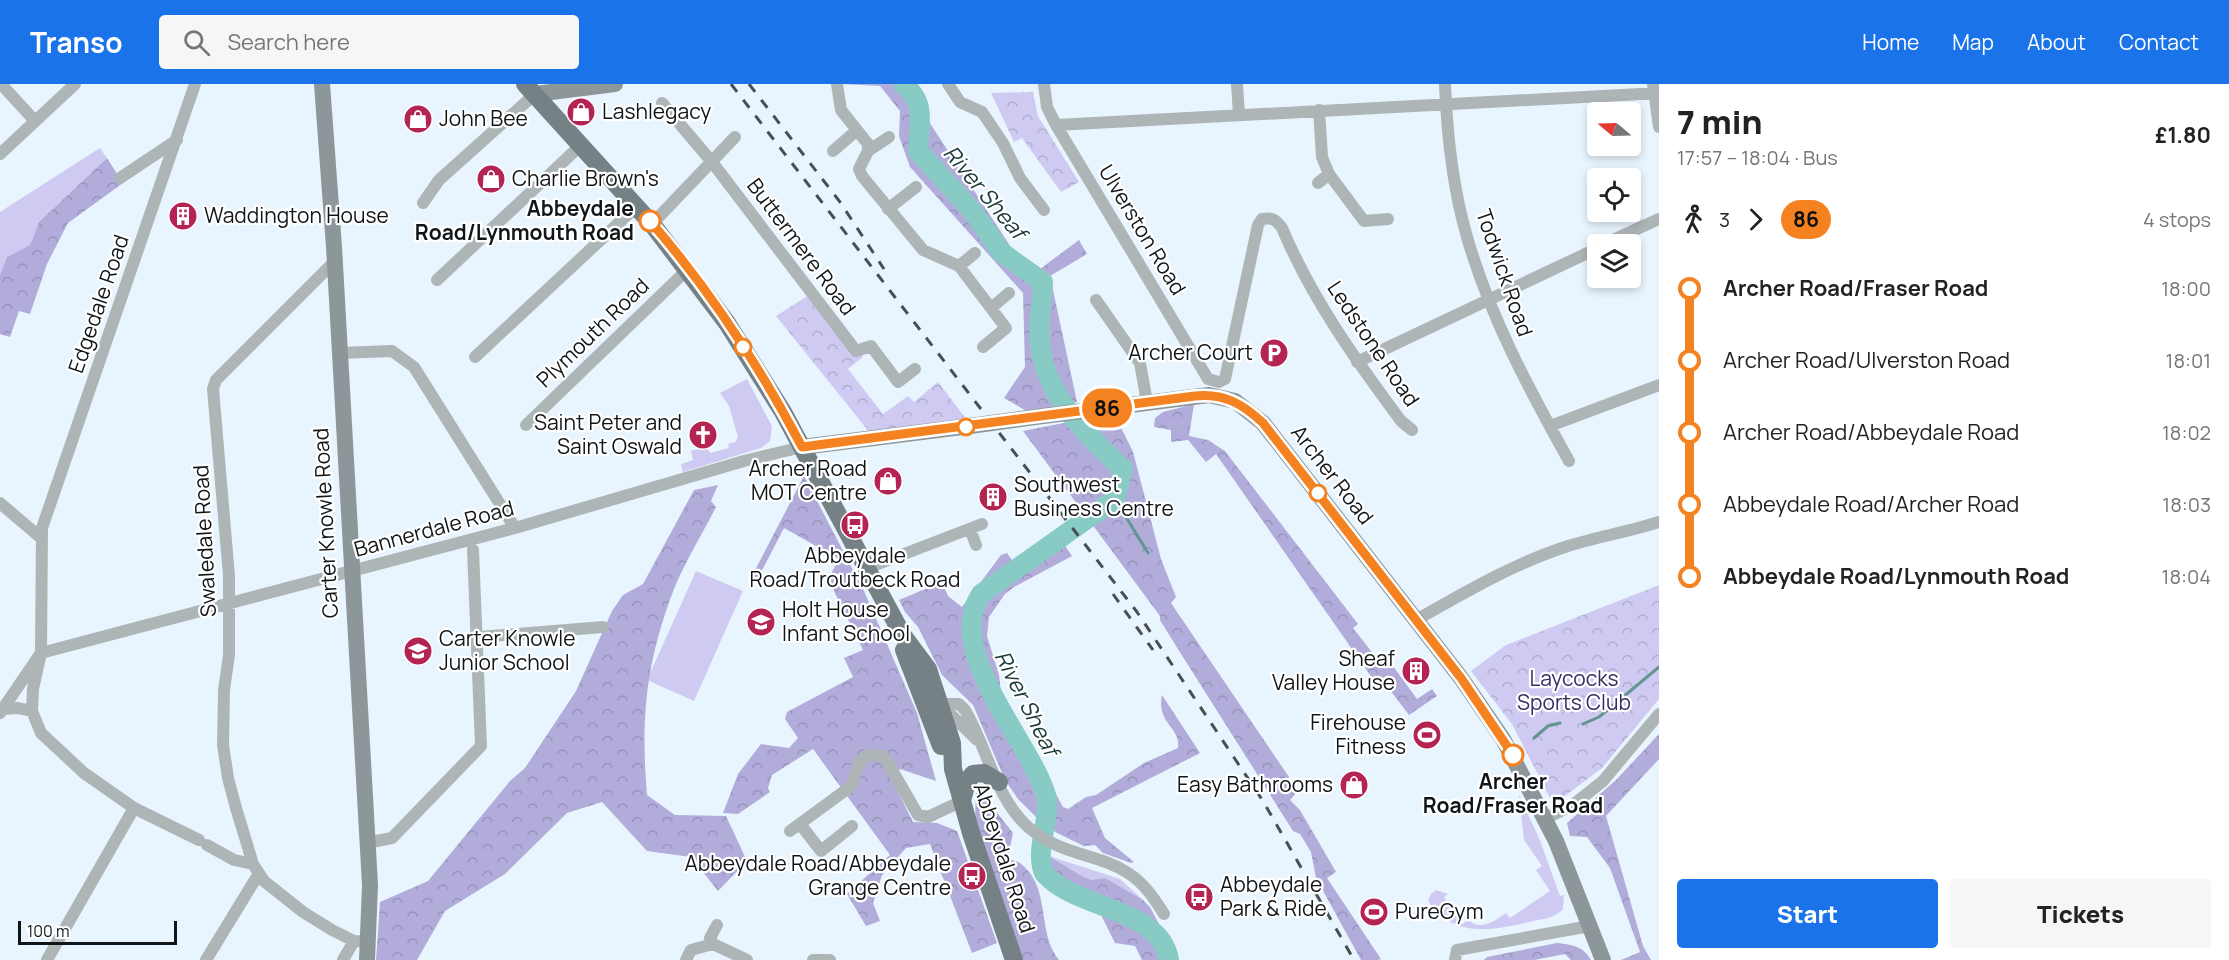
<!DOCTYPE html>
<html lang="en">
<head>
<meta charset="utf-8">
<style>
  :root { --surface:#fff; --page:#f6f6f6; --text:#222; --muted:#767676; --accent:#1a73e8 }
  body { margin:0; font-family:Manrope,sans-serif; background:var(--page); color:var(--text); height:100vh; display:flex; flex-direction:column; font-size:22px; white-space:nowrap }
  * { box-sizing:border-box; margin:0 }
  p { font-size:20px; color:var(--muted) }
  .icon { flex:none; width:33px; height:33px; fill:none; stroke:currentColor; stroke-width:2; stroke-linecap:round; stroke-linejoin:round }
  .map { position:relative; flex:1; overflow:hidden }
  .panel { display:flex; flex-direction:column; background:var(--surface); width:570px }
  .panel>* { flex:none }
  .badge { padding:0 12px; border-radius:20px; font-size:21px; line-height:39px }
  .needle { width:39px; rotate:289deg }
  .fabs { position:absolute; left:1587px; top:18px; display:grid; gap:12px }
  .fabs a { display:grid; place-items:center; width:54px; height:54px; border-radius:6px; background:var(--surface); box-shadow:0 3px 9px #0003; font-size:30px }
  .scale { position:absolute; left:18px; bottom:15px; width:159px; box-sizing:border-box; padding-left:6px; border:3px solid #111518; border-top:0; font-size:16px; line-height:21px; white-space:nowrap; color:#111518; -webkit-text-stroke:4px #fff; paint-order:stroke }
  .map>.badge { position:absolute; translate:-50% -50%; box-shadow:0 0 0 3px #fff }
  .legs { display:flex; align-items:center; gap:9px; height:66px; padding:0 18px; font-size:20px }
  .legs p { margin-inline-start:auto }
  .headline { display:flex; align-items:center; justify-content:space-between; height:102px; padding:0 18px }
  h1 { font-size:33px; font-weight:800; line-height:45px }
  .action { display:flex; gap:12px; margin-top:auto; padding:12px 18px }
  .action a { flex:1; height:69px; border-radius:6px; background:var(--accent); color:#fff; font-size:24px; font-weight:800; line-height:69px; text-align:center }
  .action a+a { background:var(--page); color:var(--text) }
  ul { padding:0 18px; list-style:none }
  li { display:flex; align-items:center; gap:21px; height:72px; font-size:22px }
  li i { display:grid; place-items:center; width:9px; height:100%; margin:0 8px; background:currentColor }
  li i::after { content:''; width:15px; height:15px; margin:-8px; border:4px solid; border-radius:50%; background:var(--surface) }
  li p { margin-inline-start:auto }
  li:first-child i { background:linear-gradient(#0000 50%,currentColor 0) }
  li:last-child i { background:linear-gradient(currentColor 50%,#0000 0) }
  header { display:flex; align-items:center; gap:36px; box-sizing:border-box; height:84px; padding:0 30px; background:var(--accent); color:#fff }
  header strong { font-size:28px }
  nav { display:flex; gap:33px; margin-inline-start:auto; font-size:21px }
  .search { width:420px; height:54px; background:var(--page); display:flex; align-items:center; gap:15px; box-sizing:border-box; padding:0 21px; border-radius:6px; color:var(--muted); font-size:22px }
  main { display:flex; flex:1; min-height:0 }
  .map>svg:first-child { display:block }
</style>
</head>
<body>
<header>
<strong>Transo</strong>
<div class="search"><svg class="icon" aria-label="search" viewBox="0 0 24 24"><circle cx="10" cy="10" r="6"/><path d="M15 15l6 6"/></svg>Search here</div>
<nav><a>Home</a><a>Map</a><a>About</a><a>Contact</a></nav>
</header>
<main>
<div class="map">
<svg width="1659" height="876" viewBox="0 0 1659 876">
  <defs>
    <pattern id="forest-crowns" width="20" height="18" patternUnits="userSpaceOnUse" patternTransform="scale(1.5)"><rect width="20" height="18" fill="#b2acdb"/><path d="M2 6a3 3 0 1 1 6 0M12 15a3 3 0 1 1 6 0" fill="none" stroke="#9893bb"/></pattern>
    <pattern id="park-crowns" width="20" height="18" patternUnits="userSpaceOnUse" patternTransform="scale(1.5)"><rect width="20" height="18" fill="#cfcaf1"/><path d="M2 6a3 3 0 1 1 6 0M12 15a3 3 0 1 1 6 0" fill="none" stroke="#b1adce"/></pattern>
  </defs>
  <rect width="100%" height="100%" fill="#e9f5fe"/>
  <path fill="#cfcaf1" d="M100,64L107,74L39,138L30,161L7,173L0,191V128Z
    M747,295L772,342L770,357L761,364L683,388L681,380L693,376L691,367L707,363L710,369L729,364L728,360L735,358L738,353L729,322L720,309Z
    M696,487L743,507L694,617L647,596Z
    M1519,711L1539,754L1560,812L1564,811L1563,825C1555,835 1540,835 1529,838C1491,847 1453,854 1428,817L1431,810L1436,806L1448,810L1444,813L1463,840L1468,836C1482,847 1493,838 1506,829L1510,834L1550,807L1536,786L1542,782L1524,756Z
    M1049,772L1120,795L1143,816L1082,792Z"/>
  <path fill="url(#forest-crowns)" d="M841,0H911L920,24L1020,177L1036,188L1079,156L1087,170L1050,192L1077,318L1030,329L1004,314L1025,283L1023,209L910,83L899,52L900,27L880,2Z
    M107,74L123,99L68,139L47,180L30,230L19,227L10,253L0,250V191L7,173L30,161L39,138Z
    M1194,320L1189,352L1208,356L1225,367L1358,540L1353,544L1382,581L1390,578L1417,615L1432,605L1437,612L1409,631L1383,597L1377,601L1216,370L1206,378L1188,356L1171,358V346L1154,343L1155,334L1163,328Z
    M1114,329L1133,368L1161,475L1176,513L1171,519L1289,693L1287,695L1296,709L1290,716L1300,726L1336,788L1327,794L1381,875L1378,876H1361L1316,794L1311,768L1300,750L1293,747L1176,562L1160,536V532L1023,347Z
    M804,392L864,507L917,629L936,697L900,685L892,696L913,738L937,739L957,747L997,859L972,869L930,760L906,764L882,791L873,819L880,837L866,842L847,810L890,771L813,665L772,691L768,704L770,708L738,730L723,729L738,690L761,660L789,664L798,654L785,635L787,628L853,593L844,574L863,566L828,495L839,475L784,444L756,498L752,492Z
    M718,401L711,417L716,423C701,453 682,482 671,513C645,584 641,638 647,711L675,731L726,732L747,777L718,807L691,773L647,767L602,718L567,729L505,790L445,827L417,876H376L380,818L428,797L510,697L525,684L576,607L612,527L623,511L643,500L694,406Z
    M1056,448L1072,472L1014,503L1005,510L989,533L987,552L999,591L1001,609L1063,723L1068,725L1086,713L1096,711L1144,679L1178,664C1181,643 1156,640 1162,611L1200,669L1092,724L1105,754L1134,778L1131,779L1103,769L1095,761L1084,762L1057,749L1043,740L1018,715L1005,696L973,621L942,591L918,543L905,528L899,516L942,498L948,512L962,523L1001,471L1007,469L1022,490L1046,466L1047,453Z
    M1659,650V675L1606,732L1643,862L1651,876H1621L1640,868L1610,784L1587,753L1570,752L1567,739L1616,696Z
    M980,707L1013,749L1008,773C1011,777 1015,776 1020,779C1052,803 1036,848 1059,876H1023L975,736L976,709Z
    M1049,772L1082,792L1092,796L1105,794L1143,816L1150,823L1178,876H1142L1135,862L1115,859L1100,829L1081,810L1050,790Z
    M1557,859C1573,861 1583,862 1591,876H1571L1565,870L1534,876H1484L1487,873Z"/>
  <path fill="url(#park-crowns)" d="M1033,8L1038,32L1079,98L1061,108L1022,54L1014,58L991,9Z
    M812,209L863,273L848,285L883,330L908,312L914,318L938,298L967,336L870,349L776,232Z
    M1659,501V615L1602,684L1561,715L1550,714L1512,640L1471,587L1506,561Z"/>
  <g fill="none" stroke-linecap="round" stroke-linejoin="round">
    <path stroke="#649491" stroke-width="3" d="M1115,415L1148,469
      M1583,640L1599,633L1659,583
      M1534,654L1548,642L1560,639"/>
    <path stroke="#88cbc5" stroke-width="20" d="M903,0C927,18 919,40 918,67L974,129L1001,168L1043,198C1042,217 1038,239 1040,259C1045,312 1086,350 1123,385L1115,415L981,510C943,567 1030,657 1046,711C1052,732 1034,765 1044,789C1075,826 1161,823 1169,876"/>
    <path stroke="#aeb5b7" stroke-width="12" d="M1,0L35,37
      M195,0L42,444L41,569L33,605L32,627L41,649L84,689L134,724L199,756
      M837,0L841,26L868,60V67L859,85L862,92L923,166L959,182L1006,244L983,263
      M948,0L960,18L982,28L1003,59L1020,94L1044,126
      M1044,0L1047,23L1056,41L1208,295L1219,298L1225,295L1258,141L1262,135C1273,133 1276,136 1282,144C1312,215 1355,275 1401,337L1412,346
      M1237,0L1239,31
      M1445,0C1447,50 1453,105 1467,153C1490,233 1529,305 1569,377
      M1653,0L1659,43
      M662,19L712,78L856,267L871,262L898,298L915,285
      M1319,26L1322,73L1329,90L1364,137L1388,135
      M1056,41L1659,9
      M833,67L856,47
      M868,67L889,53
      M0,70L75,0
      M120,94L177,56
      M1318,99L1329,90
      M423,119L439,96L535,10
      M888,125L916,103
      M652,140L735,53
      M1604,160L1659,135
      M335,177L216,296L213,305L229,492V571L224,606L223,661L228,694L236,724L253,780L264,797L303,828L332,846L354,857L369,858
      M959,182L975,169
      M437,196L581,61
      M1096,216L1140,279L1147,318
      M991,224L1009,209
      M339,269L392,267L414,283L515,444
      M475,273L637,122
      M1357,278L1598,164
      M526,341L688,185
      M1550,342L1659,301
      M0,419L41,454
      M970,445L976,461
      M865,485L982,440
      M1416,536C1464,509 1513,480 1565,463C1596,453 1628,448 1659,438
      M479,553L603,543
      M3,625L18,624L32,627
      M0,629L41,569L515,444L744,377L802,363
      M977,656L940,620H959L965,626C987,663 995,713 1028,743C1063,773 1095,768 1128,789C1144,799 1154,814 1164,830
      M1545,735L1573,721L1603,697L1659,630
      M800,740L821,767L852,742
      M790,747L850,703C858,691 854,678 867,671L883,672L887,677L918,731L928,733L962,717
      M366,759L392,754L481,662L473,466
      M207,761L234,776L253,780
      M713,860L747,876
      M713,860L710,854L717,841
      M47,876L134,724
      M206,876L258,791
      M343,876L354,857
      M686,876L691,866L713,860
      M813,876H830
      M1455,876L1457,866L1590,842"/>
    <path stroke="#8d9799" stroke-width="16" d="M322,0L334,163L370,801L367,876
      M535,10L615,0
      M1035,333L1209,311L1235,317L1263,339L1461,594L1503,655L1556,757L1603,876
      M802,363L970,342"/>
    <path stroke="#758184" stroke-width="18" d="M525,0L652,140L727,239L783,328L902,550L928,585L952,659L953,685L971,749L1014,876
      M904,566L941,662
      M962,717L967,698L973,690L984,689L999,698"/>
    <path stroke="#484e52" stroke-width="3" stroke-dasharray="10 10" stroke-linecap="butt" d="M731,0L1137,528L1263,717L1354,876
      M749,0L840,118L884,185
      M1113,510L1153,566"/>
    <path stroke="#8d9799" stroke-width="16" d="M970,342L1035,333"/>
  </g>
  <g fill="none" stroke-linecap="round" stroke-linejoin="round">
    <g stroke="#fff" stroke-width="14">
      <path id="line-1" d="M650,137C709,205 760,283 802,363L1195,312C1224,309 1243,320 1263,339L1461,594L1513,671"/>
    </g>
    <use href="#line-1" stroke="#f58220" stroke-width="9"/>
  </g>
  <defs>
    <g id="shop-disc" transform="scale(1.5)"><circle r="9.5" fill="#b42453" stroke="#fff"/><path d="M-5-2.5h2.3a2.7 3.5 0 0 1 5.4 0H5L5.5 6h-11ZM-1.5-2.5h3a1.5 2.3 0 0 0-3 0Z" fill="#fff"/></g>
    <g id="building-disc" transform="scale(1.5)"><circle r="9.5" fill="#b42453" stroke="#fff"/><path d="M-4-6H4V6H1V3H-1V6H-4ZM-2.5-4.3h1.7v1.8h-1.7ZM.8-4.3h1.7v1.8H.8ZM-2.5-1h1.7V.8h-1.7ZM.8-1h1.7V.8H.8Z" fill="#fff"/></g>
    <g id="parking-disc" transform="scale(1.5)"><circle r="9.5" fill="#b42453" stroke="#fff"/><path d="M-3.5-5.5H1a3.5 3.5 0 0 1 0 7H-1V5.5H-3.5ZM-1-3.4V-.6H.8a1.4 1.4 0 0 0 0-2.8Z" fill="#fff"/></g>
    <g id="church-disc" transform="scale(1.5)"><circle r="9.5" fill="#b42453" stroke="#fff"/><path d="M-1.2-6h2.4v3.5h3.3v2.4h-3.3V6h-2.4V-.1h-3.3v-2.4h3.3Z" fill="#fff"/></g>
    <g id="bus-disc" transform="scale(1.5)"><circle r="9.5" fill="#b42453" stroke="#fff"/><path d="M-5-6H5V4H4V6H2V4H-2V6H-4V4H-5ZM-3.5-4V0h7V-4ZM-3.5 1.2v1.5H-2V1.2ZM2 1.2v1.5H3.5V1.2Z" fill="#fff"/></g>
    <g id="school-disc" transform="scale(1.5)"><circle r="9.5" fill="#b42453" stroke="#fff"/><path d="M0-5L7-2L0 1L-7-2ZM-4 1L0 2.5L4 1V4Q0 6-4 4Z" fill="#fff"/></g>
    <g id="stadium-disc" transform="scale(1.5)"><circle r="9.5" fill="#b42453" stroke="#fff"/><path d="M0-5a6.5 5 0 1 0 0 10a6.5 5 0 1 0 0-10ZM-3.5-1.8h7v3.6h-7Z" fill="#fff"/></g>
  </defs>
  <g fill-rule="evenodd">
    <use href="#shop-disc" x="581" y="28"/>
    <use href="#shop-disc" x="418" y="35"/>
    <use href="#shop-disc" x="491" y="95"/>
    <use href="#building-disc" x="183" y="132"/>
    <use href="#parking-disc" x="1274" y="269"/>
    <use href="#church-disc" x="703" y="351"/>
    <use href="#shop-disc" x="888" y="397"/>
    <use href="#building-disc" x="993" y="413"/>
    <use href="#bus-disc" x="855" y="441"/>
    <use href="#school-disc" x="761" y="538"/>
    <use href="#school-disc" x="418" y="567"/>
    <use href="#building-disc" x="1416" y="587"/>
    <use href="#stadium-disc" x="1427" y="651"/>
    <use href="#shop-disc" x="1354" y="701"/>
    <use href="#bus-disc" x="972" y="792"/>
    <use href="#bus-disc" x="1199" y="813"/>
    <use href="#stadium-disc" x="1374" y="828"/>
  </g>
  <g fill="#fff" stroke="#f58220" stroke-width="3">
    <circle cx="650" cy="137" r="10"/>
    <circle cx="743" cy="263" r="8"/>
    <circle cx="966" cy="343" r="8"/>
    <circle cx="1318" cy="409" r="8"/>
    <circle cx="1513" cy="671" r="10"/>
  </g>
  <g text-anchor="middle" stroke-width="4.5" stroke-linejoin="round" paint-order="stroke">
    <g font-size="21" fill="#111518" stroke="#fff" text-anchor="start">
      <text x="602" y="35">Lashlegacy</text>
      <text x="439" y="42">John Bee</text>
      <text x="512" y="102">Charlie Brown's</text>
      <text x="204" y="139">Waddington House</text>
      <text x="1253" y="276" text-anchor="end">Archer Court</text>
      <text x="682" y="346" text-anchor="end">Saint Peter and<tspan x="682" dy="24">Saint Oswald</tspan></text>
      <text x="867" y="392" text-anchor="end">Archer Road<tspan x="867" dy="24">MOT Centre</tspan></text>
      <text x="1014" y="408">Southwest<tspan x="1014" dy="24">Business Centre</tspan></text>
      <text x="855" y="479" text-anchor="middle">Abbeydale<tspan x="855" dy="24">Road/Troutbeck Road</tspan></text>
      <text x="782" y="533">Holt House<tspan x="782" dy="24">Infant School</tspan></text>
      <text x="439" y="562">Carter Knowle<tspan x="439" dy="24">Junior School</tspan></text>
      <text x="1395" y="582" text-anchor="end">Sheaf<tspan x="1395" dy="24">Valley House</tspan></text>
      <text x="1406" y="646" text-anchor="end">Firehouse<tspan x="1406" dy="24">Fitness</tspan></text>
      <text x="1333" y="708" text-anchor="end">Easy Bathrooms</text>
      <text x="951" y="787" text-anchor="end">Abbeydale Road/Abbeydale<tspan x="951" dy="24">Grange Centre</tspan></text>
      <text x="1220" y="808">Abbeydale<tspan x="1220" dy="24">Park &amp; Ride</tspan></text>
      <text x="1395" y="835">PureGym</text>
    </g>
    <g font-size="21" font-weight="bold" fill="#111518" stroke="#fff" text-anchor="end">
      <text x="634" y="132">Abbeydale<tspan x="634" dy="24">Road/Lynmouth Road</tspan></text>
      <text x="1513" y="705" text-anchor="middle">Archer<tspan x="1513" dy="24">Road/Fraser Road</tspan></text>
    </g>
    <g font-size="21" fill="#111518" stroke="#fff">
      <text transform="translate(1142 146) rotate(59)" y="7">Ulverston Road</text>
      <text transform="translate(801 163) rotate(53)" y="7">Buttermere Road</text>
      <text transform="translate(1504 189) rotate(71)" y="7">Todwick Road</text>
      <text transform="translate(99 220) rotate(-71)" y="7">Edgedale Road</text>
      <text transform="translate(593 249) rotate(-44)" y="7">Plymouth Road</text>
      <text transform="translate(1373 260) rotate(56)" y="7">Ledstone Road</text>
      <text transform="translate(1332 391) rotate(52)" y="7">Archer Road</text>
      <text transform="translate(326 439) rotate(-93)" y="7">Carter Knowle Road</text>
      <text transform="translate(434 445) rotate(-15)" y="7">Bannerdale Road</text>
      <text transform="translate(205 457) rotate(-93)" y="7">Swaledale Road</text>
      <text transform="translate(1004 774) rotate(72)" y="7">Abbeydale Road</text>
    </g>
    <g font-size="21" fill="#392b64" stroke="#fff">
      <text x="1574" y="602">Laycocks<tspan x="1574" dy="24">Sports Club</tspan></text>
    </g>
    <g font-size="22" font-style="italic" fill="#193a38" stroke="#fff">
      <text transform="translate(985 108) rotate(50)" y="8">River Sheaf</text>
      <text transform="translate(1027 619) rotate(63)" y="8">River Sheaf</text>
    </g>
  </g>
</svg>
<div class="fabs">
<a><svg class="needle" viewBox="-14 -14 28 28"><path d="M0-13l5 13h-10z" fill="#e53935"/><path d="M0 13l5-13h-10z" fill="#767676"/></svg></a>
<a><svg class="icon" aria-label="locate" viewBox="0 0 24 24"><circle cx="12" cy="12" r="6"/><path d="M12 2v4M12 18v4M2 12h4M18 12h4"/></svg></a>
<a><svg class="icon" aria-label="layers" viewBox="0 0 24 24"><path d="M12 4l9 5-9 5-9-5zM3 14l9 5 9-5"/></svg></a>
</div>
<div class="scale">100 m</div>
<b class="badge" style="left:1107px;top:324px;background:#f58220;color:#111">86</b>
</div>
<section class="panel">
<div class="headline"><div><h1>7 min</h1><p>17:57 – 18:04 · Bus</p></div><b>£1.80</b></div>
<div class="legs"><svg class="icon" aria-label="walk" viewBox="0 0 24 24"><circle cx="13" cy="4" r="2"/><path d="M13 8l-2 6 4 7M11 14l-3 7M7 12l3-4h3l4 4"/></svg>3<svg class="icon" aria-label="forward" viewBox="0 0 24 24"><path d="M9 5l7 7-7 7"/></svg><b class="badge" style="background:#f58220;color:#111">86</b><p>4 stops</p></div>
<ul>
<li><i style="color:#f58220"></i><b>Archer Road/Fraser Road</b><p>18:00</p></li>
<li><i style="color:#f58220"></i><span>Archer Road/Ulverston Road</span><p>18:01</p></li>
<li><i style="color:#f58220"></i><span>Archer Road/Abbeydale Road</span><p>18:02</p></li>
<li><i style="color:#f58220"></i><span>Abbeydale Road/Archer Road</span><p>18:03</p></li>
<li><i style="color:#f58220"></i><b>Abbeydale Road/Lynmouth Road</b><p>18:04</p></li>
</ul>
<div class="action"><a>Start</a><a>Tickets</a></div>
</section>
</main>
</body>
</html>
